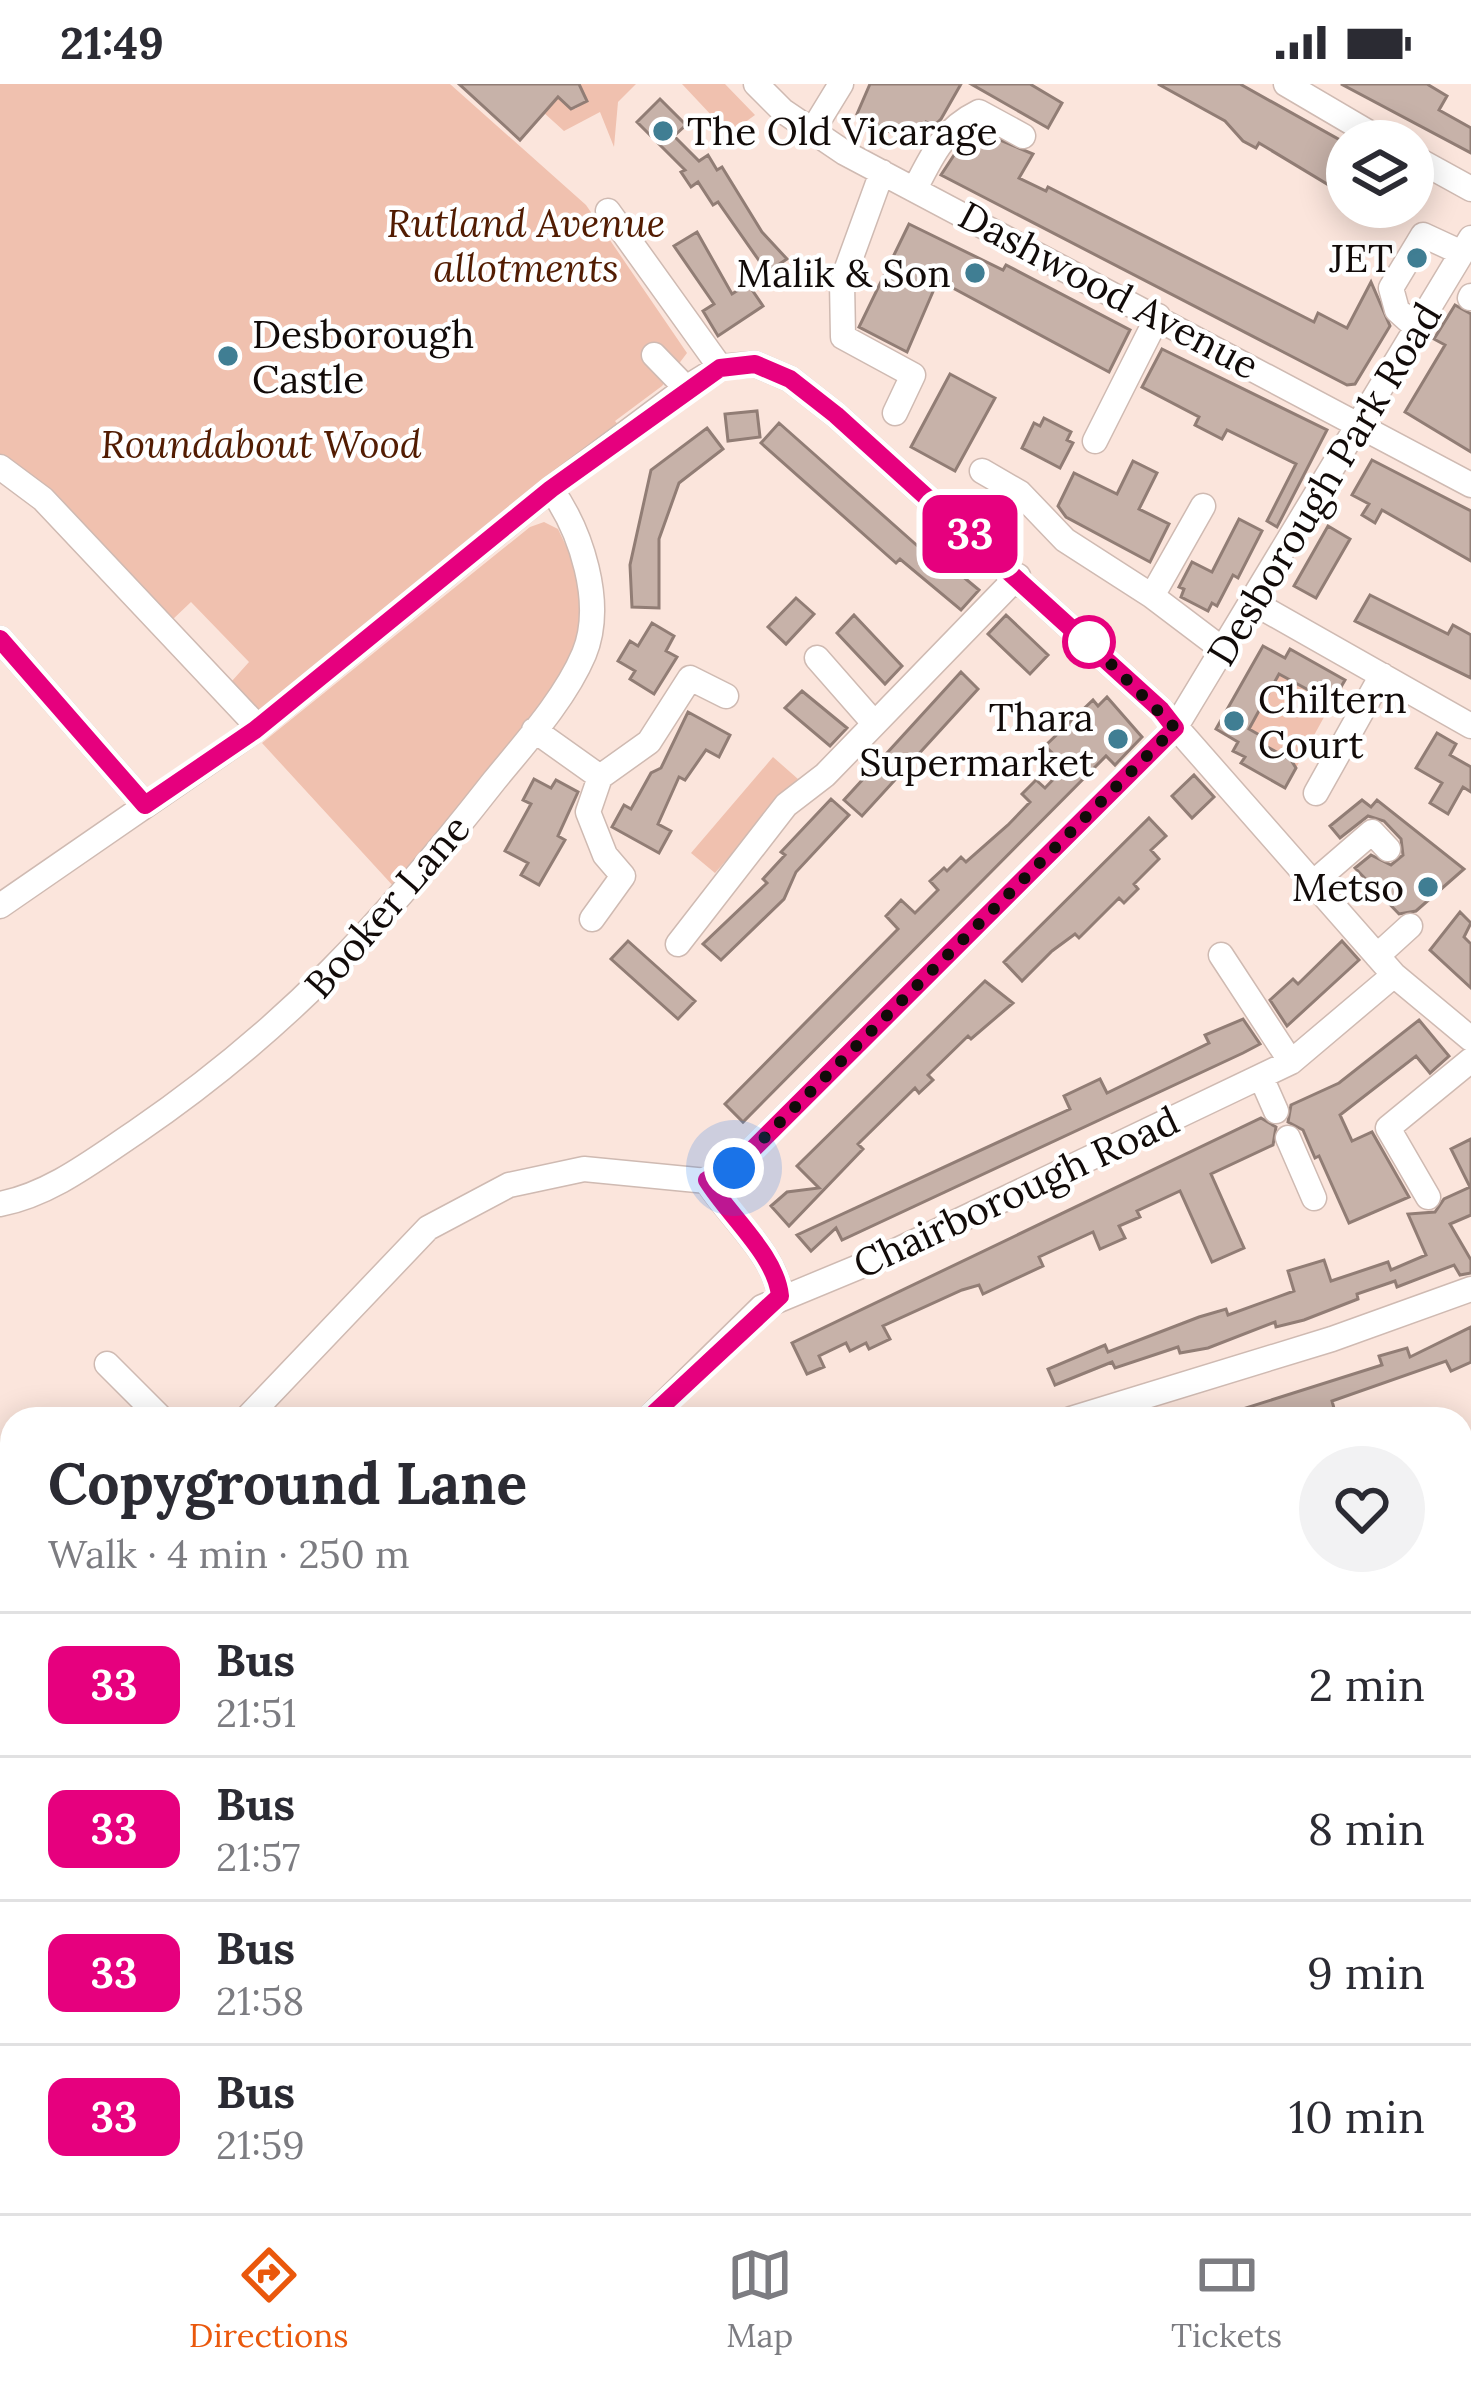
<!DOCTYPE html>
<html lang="en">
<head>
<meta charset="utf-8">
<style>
  :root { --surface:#fff; --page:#f2f2f3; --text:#2b2b33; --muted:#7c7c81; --line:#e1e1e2; --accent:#ea580c }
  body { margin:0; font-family:Lora,serif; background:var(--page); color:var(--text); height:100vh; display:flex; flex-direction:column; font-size:45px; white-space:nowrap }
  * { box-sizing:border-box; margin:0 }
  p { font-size:39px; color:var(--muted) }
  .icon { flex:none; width:66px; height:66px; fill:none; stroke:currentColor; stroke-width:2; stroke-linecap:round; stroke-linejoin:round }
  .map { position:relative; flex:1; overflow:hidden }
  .panel { position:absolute; left:0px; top:1323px; width:1473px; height:807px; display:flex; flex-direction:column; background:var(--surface); border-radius:36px 36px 0 0; box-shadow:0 6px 30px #0003 }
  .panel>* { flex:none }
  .badge { padding:0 24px; border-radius:18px; font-size:42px; line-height:78px }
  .fabs { position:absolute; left:1326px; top:36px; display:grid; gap:24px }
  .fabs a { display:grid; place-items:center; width:108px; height:108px; border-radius:50%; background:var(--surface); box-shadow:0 6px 30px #0003; font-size:60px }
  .you { position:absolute; width:60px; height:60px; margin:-30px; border:9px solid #fff; border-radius:50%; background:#1a73e8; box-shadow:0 0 0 18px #1a73e833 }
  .map>.badge { position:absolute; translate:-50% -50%; box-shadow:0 0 0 6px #fff }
  .round { display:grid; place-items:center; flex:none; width:126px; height:126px; border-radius:63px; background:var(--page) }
  .headline { display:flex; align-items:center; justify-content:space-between; height:204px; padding:0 48px }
  h1 { font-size:57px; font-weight:700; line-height:90px }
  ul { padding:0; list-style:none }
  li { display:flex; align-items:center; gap:36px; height:144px; padding:0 48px; border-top:3px solid var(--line) }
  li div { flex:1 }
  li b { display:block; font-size:45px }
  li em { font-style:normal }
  li .badge { min-width:132px; font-weight:700; text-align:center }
  .status { display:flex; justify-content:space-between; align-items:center; height:84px; padding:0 60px; background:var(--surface); direction:ltr }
  .status svg { height:33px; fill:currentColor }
  .tabs { display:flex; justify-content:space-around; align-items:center; height:168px; border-top:3px solid var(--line); background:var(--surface); font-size:33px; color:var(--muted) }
  .tabs a { display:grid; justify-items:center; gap:6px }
  .tabs .on { color:var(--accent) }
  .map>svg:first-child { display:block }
</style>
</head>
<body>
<div class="status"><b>21:49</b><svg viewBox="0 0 49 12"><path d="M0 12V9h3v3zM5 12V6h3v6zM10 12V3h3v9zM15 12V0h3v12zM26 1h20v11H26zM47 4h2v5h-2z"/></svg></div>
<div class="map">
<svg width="1471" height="2129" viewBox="0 0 1471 2129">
  <rect width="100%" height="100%" fill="#fbe5dc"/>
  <path fill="#f0c1af" d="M0,0H450L586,121L687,269L662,302L615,337L621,344L261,629L232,597L249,578L191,518L171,537L33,396L0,371Z
    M512,0L558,13L575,25L587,17L579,0H636L618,18L614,63L600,28L564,47Z
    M682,0H725L755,31L729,50Z
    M544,438L558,445L578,487L582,556L560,600L395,804L262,659L530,443Z
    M1275,587L1334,615L1296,684L1265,661L1258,663L1263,652L1244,642L1257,630Z
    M773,673L798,695L715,789L691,769Z
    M1461,1808L1471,1850V2129L1460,2118Z"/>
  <path fill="#c7b2a9" stroke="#917d75" stroke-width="3" d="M459,0H579L587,17L571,25L558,13L520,56Z
    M870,0H961L941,35L934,42L926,38L914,61L857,30Z
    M971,0H1030L1062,19L1048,44Z
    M1158,0H1240L1347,60V112L1259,59L1256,64L1243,57L1225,37Z
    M1341,0H1427L1447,12L1439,26L1471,44V69Z
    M660,15L686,41L674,52L699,77L708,71L717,86L722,83L762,148L787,175L767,188L718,118L713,121L698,98L691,103L681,88L685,86L637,38Z
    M979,47L1033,70L1019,94L1046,107L1048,103L1314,238L1318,229L1347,244L1371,198L1390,242L1355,300L1347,301L941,91L960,62Z
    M909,140L1003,186L1006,181L1130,246L1109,288L938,196L907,268L859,243Z
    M697,148L732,210L748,200L763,222L718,252L703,227L714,220L674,162Z
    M1455,221L1471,230V368L1405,328L1445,261L1434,255Z
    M1162,265L1327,346L1277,443L1267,437L1296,380L1227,346L1222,355L1195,341L1199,333L1142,303Z
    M950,290L995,314L955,387L911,363Z
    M757,327L760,353L728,357L725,330Z
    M1044,334L1071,348L1067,356L1073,359L1060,384L1022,364L1034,339L1040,342Z
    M779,339L921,465L925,461L979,506L961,526L900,475L896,479L761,359Z
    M707,344L723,365L679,399L659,455V524L632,523L630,481L651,386Z
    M1372,376L1471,427V477L1382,426L1375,439L1362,431L1369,420L1352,411Z
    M1133,377L1157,389L1139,425L1169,440L1150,478L1066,433L1058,422L1074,389L1117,410Z
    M1239,435L1262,447L1238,494L1233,491L1217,522L1212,519L1208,527L1181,513L1184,505L1179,503L1192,478L1212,488Z
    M1328,442L1350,455L1316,514L1294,502Z
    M1370,511L1448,550L1453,541L1471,551V594L1355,537Z
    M796,514L814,530L786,560L768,543Z
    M854,531L902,582L885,600L837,549Z
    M1006,531L1048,571L1030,590L988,550Z
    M652,539L674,552L666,567L677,573L654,610L630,595L635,587L618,577L630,557L638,562Z
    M1263,562L1285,574L1290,565L1345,596L1334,615L1327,611L1325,615L1279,590L1249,645L1263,653L1260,659L1291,676L1296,684L1285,704L1241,679L1245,673L1233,667L1238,658L1216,645Z
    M961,588L978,605L862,732L844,716Z
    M802,607L847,644L830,662L785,624Z
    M1107,613L1142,653L1115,681L1106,672L743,1038L725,1020L898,845L886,832L901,816L915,829L938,806L930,797L944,784L947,787L961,773L966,778L1008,741L1030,718L1022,710L1036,696L1045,704L1066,682L1045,662L1093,616L1098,622Z
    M688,628L730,651L719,673L706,666L685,696L679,693L658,740L671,747L659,769L612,743L624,721L631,725L651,689L661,684Z
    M1437,649L1456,660L1450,671L1471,683V708L1463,703L1448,730L1430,719L1442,699L1416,684Z
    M1194,691L1214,713L1192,734L1172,712Z
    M534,695L551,704L556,696L578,708L558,752L565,756L539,801L521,791L528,779L505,767L531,720L523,716Z
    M831,715L849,731L796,788L784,815L721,876L703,860L767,799L763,795L785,771L781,768Z
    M1362,716L1371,723L1377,716L1464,785L1416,827L1399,830L1355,784L1371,771L1391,781L1403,771L1401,755L1384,737L1368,732L1340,754L1330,742Z
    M1149,734L1166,752L1151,766L1159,775L1134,800L1138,805L1124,819L1119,814L1079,854L1075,850L1052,867L1022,897L1004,878Z
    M1460,828L1471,839L1464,853L1471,860V904L1430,866Z
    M628,857L695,917L678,935L611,875Z
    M1342,857L1359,876L1287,942L1270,916L1293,895L1298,900Z
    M985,897L1013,919L971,955L968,952L928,991L933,996L919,1009L915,1004L858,1060L863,1065L789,1142L771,1122L787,1108L819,1104L797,1082Z
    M1243,935L1260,960L1243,969L842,1156L836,1144L811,1167L797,1151L1070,1025L1064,1012L1100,995L1107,1009L1209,959L1205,951Z
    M1419,936L1449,972L1430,989L1416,972L1340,1031L1352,1057L1372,1048L1409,1113L1349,1139L1319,1072L1315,1074L1303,1046L1288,1038L1291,1021L1339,999Z
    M1261,1034L1276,1043L1273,1061L1211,1090L1244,1164L1212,1178L1180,1107L1137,1127L1140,1133L1119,1142L1125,1154L1100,1165L1093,1148L1039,1173L1043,1182L983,1210L979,1201L962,1206L883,1242L890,1255L869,1265L866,1259L850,1267L846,1259L819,1272L824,1283L807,1290L792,1259Z
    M1471,1055V1131L1450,1140L1471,1176V1189L1460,1191L1454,1181L1397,1203L1395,1197L1357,1210L1358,1215L1304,1236L1276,1243L1275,1238L1208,1264L1180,1269L1178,1263L1115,1284L1112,1278L1055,1301L1048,1285L1105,1261L1108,1268L1199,1233L1226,1225L1228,1231L1294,1207L1288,1187L1324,1176L1331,1197L1388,1178L1391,1186L1426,1171L1408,1130L1435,1128L1444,1115L1470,1103L1451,1065Z
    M1471,1243V1278L1451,1287L1446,1277L1332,1317L1335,1328L1314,1335H1211L1382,1281L1379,1272L1407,1264L1410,1273Z"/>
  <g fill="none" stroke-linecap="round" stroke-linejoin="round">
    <g stroke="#cfbab2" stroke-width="27">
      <path id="minor" d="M756,0L783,27L845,69L1471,401
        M1286,0L1383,57
        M811,49L841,0
        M1413,73L1471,105
        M882,88L842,198L843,253L913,291L895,329
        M915,105C932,71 944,45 979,28L1023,52
        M608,127L720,283
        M1470,214L1471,212
        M1418,245L1397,226L1391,204L1423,151L1462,169
        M654,271L686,304
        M1095,357L1158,232
        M0,383L43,415L258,643
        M982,387L1020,409L1065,456L1152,512L1203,422
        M1152,512L1226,568
        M1254,519L1471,642
        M0,555L145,721
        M817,574L874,639
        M534,646L600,693
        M1316,709L1382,591
        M1314,798L1372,748L1388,765
        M0,822L255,646L551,405L686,304L720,283L755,280L790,295L836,331L1161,626L1394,891L1471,955
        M592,835L623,792L605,771L588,728L600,693L649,658L690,594L726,612
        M678,860L786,721L825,691L1018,492
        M1221,871L1291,978
        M1377,872L1410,842
        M1261,993L1276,1027
        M1288,1054L1314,1114
        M707,1097C729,1132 776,1171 780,1212
        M1428,1113L1388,1044L1471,976
        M0,1120C51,1110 94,1076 136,1048C288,944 382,840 494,697C525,659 565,615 584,570C605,519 581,447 551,405
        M107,1280L162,1335
        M246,1335L428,1144L509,1101L584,1085L707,1097L734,1084L1175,644L1471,154
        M648,1335L762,1223L885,1172L1291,978L1394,891
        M1071,1335L1332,1255L1471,1205
        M1461,1445L1471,1437
        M1461,1545L1471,1563
        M0,1580L12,1569
        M0,1674L12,1686
        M0,1748L12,1735
        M0,2050L12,2037
        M365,2129L377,2118
        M779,2129L782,2118
        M1187,2129L1194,2121"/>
    </g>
    <use href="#minor" stroke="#fff" stroke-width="24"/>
  </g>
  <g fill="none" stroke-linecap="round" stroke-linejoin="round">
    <g stroke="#fff" stroke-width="27">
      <path id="line" d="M0,555L145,721L255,646L551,405L720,284L755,280L790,295L836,331L1161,626L1175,644L734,1084L707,1096C729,1132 776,1171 780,1212L648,1335"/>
    </g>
    <use href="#line" stroke="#e6007e" stroke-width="18"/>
    <path stroke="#120b09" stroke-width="12" stroke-dasharray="0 21.6" d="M734,1084L1175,644L1089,558"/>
  </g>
  <g fill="#407e93" stroke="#fff" stroke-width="4.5">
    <circle cx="663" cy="47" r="12"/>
    <circle cx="1417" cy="174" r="12"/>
    <circle cx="975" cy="189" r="12"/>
    <circle cx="228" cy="272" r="12"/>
    <circle cx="1234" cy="637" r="12"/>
    <circle cx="1118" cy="655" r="12"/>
    <circle cx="1428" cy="803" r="12"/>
  </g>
  <circle fill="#fff" stroke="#e6007e" stroke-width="6" cx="1089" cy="558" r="24"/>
  <g text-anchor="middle" stroke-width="9" stroke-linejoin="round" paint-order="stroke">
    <g font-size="39" fill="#120b09" stroke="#fff" text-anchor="end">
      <text x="687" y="61" text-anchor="start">The Old Vicarage</text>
      <text x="1393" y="188">JET</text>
      <text x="951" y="203">Malik &amp; Son</text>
      <text x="252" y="264" text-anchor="start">Desborough<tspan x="252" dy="45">Castle</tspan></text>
      <text x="1258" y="629" text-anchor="start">Chiltern<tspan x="1258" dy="45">Court</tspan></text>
      <text x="1094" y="647">Thara<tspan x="1094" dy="45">Supermarket</tspan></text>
      <text x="1404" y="817">Metso</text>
    </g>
    <g font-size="39" font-style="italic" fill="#521c02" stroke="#fff">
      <text x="526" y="153">Rutland Avenue<tspan x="526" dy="45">allotments</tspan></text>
      <text x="261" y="374">Roundabout Wood</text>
    </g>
    <g font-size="39" fill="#120b09" stroke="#fff">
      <text transform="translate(1109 206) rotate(28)" y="14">Dashwood Avenue</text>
      <text transform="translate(1324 400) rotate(-59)" y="14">Desborough Park Road</text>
      <text transform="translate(387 822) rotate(-49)" y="14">Booker Lane</text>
      <text transform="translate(1016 1108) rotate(-25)" y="14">Chairborough Road</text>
    </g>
  </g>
</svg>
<div class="fabs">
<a><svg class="icon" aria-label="layers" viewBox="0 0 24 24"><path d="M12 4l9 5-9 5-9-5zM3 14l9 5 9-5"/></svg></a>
</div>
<div class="you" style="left:734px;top:1084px"></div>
<b class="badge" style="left:970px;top:450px;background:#e6007e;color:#fff">33</b>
<section class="panel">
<div class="headline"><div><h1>Copyground Lane</h1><p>Walk · 4 min · 250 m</p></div><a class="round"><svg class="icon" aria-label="heart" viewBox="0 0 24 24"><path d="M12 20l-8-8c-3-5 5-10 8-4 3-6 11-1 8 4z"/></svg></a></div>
<ul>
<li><span class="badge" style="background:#e6007e;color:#fff">33</span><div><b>Bus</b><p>21:51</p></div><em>2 min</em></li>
<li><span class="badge" style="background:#e6007e;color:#fff">33</span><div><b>Bus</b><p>21:57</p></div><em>8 min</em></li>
<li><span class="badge" style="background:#e6007e;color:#fff">33</span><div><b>Bus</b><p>21:58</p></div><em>9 min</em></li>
<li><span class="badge" style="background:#e6007e;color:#fff">33</span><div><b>Bus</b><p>21:59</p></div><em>10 min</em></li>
</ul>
</section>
</div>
<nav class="tabs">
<a class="on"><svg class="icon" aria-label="directions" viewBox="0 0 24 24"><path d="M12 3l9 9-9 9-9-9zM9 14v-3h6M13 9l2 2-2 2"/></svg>Directions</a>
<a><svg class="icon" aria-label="map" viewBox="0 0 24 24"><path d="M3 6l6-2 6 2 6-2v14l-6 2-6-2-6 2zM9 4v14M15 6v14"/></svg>Map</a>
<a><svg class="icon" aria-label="tickets" viewBox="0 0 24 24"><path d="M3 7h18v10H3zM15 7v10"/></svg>Tickets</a>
</nav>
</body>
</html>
